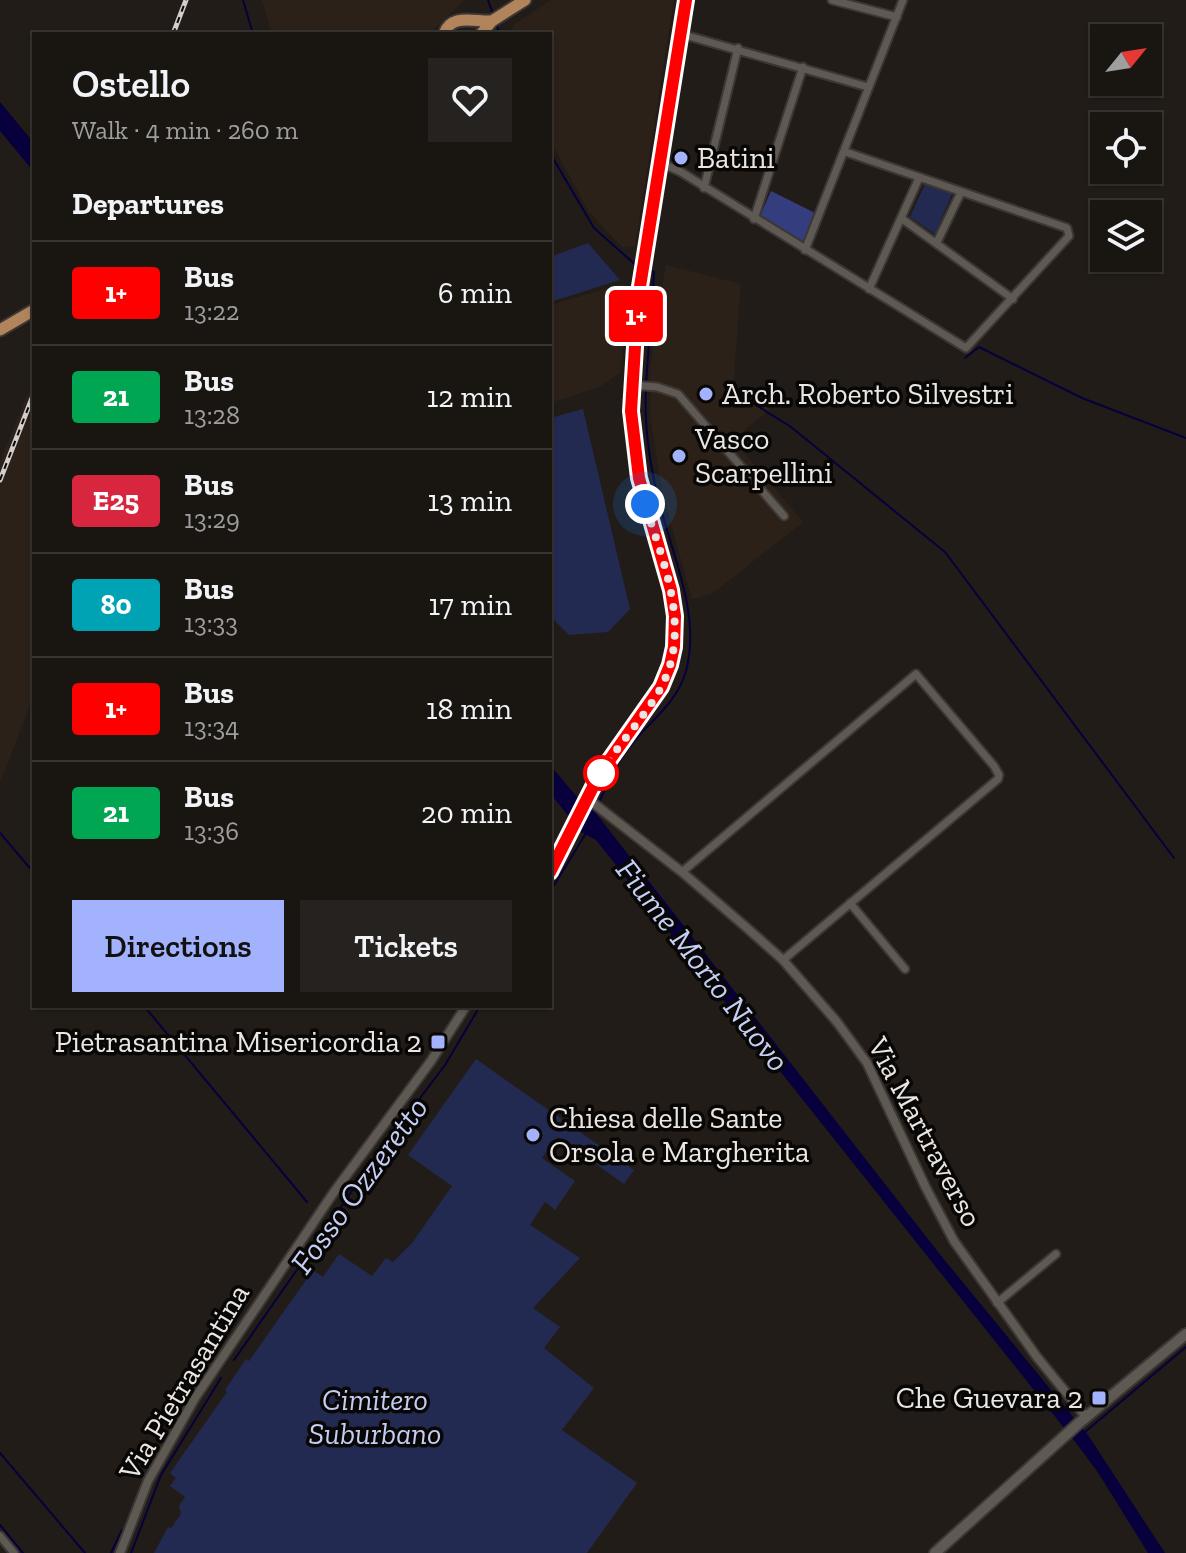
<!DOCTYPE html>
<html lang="en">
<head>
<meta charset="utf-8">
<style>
  :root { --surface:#191511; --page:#26221f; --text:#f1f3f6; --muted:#9f9f9f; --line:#373431; --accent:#a2b2fd }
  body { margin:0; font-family:"Zilla Slab",serif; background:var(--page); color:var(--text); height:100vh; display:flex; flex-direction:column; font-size:30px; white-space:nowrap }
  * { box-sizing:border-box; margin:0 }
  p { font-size:26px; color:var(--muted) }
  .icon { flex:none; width:44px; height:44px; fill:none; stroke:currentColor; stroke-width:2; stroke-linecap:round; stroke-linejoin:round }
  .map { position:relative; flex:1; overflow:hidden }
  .panel { position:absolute; left:32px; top:32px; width:520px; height:976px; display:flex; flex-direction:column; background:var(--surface); border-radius:0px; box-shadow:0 2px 6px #0004,0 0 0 2px var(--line) }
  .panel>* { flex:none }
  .badge { padding:0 16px; border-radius:6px; font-size:28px; line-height:52px }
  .needle { width:52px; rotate:60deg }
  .controls { position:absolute; left:1090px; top:24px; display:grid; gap:16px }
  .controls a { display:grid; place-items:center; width:72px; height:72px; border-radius:0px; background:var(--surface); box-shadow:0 2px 6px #0004,0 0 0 2px var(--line); font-size:40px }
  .you { position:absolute; width:40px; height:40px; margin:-20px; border:6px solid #fff; border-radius:50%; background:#1a73e8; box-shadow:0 0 0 12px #1a73e833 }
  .map>.badge { position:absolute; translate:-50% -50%; box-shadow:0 0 0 4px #fff }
  h2 { padding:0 40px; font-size:30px; line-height:72px }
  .round { display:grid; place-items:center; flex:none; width:84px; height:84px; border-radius:0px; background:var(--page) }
  .headline { display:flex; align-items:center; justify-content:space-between; height:136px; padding:0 40px }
  h1 { font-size:38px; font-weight:600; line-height:60px }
  .primary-button { display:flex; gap:16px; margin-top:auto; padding:16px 40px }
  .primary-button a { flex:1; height:92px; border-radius:0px; background:var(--accent); color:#111; font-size:32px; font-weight:600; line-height:92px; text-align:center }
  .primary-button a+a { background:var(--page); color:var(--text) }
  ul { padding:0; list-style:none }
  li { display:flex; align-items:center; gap:24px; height:104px; padding:0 40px; border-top:2px solid var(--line) }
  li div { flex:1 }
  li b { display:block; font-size:30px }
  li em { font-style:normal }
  li .badge { min-width:88px; font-weight:700; text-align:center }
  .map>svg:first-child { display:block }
</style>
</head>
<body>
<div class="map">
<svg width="1186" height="1553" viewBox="0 0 1186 1553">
  <rect width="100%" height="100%" fill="#211c17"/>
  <path fill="#2c2119" d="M262,0H465L429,34H272Z
    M551,0H674L635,246L622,247L589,212L550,140V34H511L513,25Z
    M666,265L741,284L733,388L771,409L733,439L803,522L712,594L692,599L662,492L651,422L650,374L655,325Z
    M623,284L626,290L605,301L624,342L620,373L599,387L550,403V305Z
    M34,379V695L0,783V461Z"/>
  <path fill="#232a52" d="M925,184L952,194L935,234L910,217Z
    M588,243L620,280L550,302V257Z
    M583,409L630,609L608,632L569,635L550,616V418Z
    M476,1059L634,1170L624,1184L558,1137L542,1158L575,1181L555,1210L545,1202L530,1225L580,1258L533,1308L560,1327L544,1348L594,1388L562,1430L637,1483L587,1553H154L168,1527L171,1528L181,1514L179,1506L185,1497L170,1486L176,1478L170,1473L227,1392L225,1390L246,1359L249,1361L313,1270L323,1277L339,1254L372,1276L386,1258L393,1262L412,1243L452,1186L408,1155Z"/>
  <path fill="#343d7e" d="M771,191L813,212L815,214L804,242L801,243L762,219L760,216Z"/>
  <path fill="#07003c" d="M0,102L34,143V172L0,131Z
    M550,765L588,810L591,808L595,812L938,1252L1088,1435L1165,1553H1148L1099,1474L1080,1448L596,840L581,832L550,793Z"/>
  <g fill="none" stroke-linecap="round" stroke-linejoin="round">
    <path stroke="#07003c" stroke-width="2" d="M243,0L253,34
      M488,0L493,14
      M496,24L500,34
      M550,153L594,228L638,267
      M644,270L654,272L646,384
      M965,358L979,347L1082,398L1186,438
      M724,385L791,427L945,552L1174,858
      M599,802C609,782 617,761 632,744C651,720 677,703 686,671C701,615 673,558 660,505C650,467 644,429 646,390
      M0,833L34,873
      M550,892L586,833
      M144,1006L307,1202
      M234,1360L377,1155L445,1065L480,1006
      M1085,1432L1186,1347
      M0,1453L85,1553
      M0,1525L23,1553
      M111,1553L122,1530
      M131,1553L161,1475L221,1378"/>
    <g stroke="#3c3735" stroke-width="11">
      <path id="minor" d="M832,0L897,17
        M681,34L868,87
        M659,162L681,172L966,348L1069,236L1067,228L846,152
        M704,188L738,48
        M901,218L1013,299
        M754,219L803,67
        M937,242L961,192
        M805,250L903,0
        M869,289L919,178
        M632,385L657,387L678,394L784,516
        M682,872L916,674L994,766L999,775L998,779L783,960
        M850,903L905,969
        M997,1303L1056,1254
        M0,1536L14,1553"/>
    </g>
    <g stroke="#3c3735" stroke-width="12">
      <path id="tertiary" d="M588,799L682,872L747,928L783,960L837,1022L867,1063L926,1188L954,1241L1037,1357L1086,1417
        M550,872L599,775L657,694L667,675L674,647L675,616L671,590L639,478L631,411L638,299L686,0
        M120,1553L148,1481L195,1398L334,1192L431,1061L466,1006"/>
    </g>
    <g stroke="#3c3735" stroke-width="14">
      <path id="secondary" d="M935,1553L1079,1423L1186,1334"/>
    </g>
    <g stroke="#3c3735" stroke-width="15">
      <path id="primary" d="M444,34C451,13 474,22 492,21
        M481,34L492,21L525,0
        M0,330L34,310"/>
    </g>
    <use href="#minor" stroke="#5f5953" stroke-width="7"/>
    <use href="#tertiary" stroke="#5f5953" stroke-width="8"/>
    <use href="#secondary" stroke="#5f5953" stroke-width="10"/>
    <use href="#primary" stroke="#b2845b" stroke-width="11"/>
    <g stroke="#d3cecb" stroke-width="5">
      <path id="rail" d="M173,34L186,0
        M0,480L34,393"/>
    </g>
    <use href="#rail" stroke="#090705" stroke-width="2" stroke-dasharray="6" stroke-linecap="butt"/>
  </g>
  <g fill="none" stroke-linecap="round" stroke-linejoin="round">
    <g stroke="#fff" stroke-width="18">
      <path id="line" d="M550,872L599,775L661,687L670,665L674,647L675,616L671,590L639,478L631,411L638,299L686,0"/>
    </g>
    <use href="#line" stroke="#f00" stroke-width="12"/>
    <path stroke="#eae6e3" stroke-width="8" stroke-dasharray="0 14.4" d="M601,773C618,745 641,721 658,693C694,632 664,565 645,504"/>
  </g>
  <g fill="#a2b2fd" stroke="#090705" stroke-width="3">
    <circle cx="681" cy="158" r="8"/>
    <circle cx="706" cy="394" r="8"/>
    <circle cx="679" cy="456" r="8"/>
    <rect x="430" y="1034" width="16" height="16" rx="4"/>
    <circle cx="533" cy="1135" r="8"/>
    <rect x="1091" y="1390" width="16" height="16" rx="4"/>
  </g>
  <circle fill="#fff" stroke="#f00" stroke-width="4" cx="601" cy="773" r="16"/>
  <g text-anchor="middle" stroke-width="7" stroke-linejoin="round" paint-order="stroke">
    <g font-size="30" fill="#eae6e3" stroke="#090705" text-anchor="start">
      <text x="697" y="168">Batini</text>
      <text x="722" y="404">Arch. Roberto Silvestri</text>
      <text x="695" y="449">Vasco<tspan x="695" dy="34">Scarpellini</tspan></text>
      <text x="422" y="1052" text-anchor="end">Pietrasantina Misericordia 2</text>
      <text x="549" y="1128">Chiesa delle Sante<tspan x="549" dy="34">Orsola e Margherita</tspan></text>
      <text x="1083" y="1408" text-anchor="end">Che Guevara 2</text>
    </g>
    <g font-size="30" fill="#eae6e3" stroke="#090705">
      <text transform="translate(925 1132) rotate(62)" y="10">Via Martraverso</text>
      <text transform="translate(184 1382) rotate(-59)" y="10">Via Pietrasantina</text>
    </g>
    <g font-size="30" font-style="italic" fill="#c3cdf4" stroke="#090705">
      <text x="375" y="1410">Cimitero<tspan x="375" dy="34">Suburbano</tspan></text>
    </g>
    <g font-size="32" font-style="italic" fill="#c5cff6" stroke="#090705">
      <text transform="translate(703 965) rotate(52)" y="11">Fiume Morto Nuovo</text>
      <text transform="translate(359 1185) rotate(-54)" y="11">Fosso Ozzeretto</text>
    </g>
  </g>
</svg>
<div class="controls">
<a><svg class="needle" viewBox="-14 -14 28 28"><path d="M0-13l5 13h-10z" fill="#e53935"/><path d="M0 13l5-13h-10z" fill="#9f9f9f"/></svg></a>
<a><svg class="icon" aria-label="locate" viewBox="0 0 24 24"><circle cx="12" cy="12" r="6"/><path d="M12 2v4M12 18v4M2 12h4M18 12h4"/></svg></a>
<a><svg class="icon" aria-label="layers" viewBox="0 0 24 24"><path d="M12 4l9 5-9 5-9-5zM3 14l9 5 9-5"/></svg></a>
</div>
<div class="you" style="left:645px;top:504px"></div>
<b class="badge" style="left:636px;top:316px;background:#f00;color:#fff">1+</b>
<section class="panel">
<div class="headline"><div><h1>Ostello</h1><p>Walk · 4 min · 260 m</p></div><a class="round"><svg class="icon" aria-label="heart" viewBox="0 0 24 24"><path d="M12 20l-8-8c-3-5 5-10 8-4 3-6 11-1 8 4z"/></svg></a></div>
<h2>Departures</h2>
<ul>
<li><span class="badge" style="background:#f00;color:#fff">1+</span><div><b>Bus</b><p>13:22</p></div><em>6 min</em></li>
<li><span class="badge" style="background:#00a651;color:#fff">21</span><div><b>Bus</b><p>13:28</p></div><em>12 min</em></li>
<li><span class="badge" style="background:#d7263d;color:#fff">E25</span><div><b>Bus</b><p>13:29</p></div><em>13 min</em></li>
<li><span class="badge" style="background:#00a3b4;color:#fff">80</span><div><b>Bus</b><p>13:33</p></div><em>17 min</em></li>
<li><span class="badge" style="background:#f00;color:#fff">1+</span><div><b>Bus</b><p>13:34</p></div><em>18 min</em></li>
<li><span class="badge" style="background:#00a651;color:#fff">21</span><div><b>Bus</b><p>13:36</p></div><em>20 min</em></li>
</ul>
<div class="primary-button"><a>Directions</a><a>Tickets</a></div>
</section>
</div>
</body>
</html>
